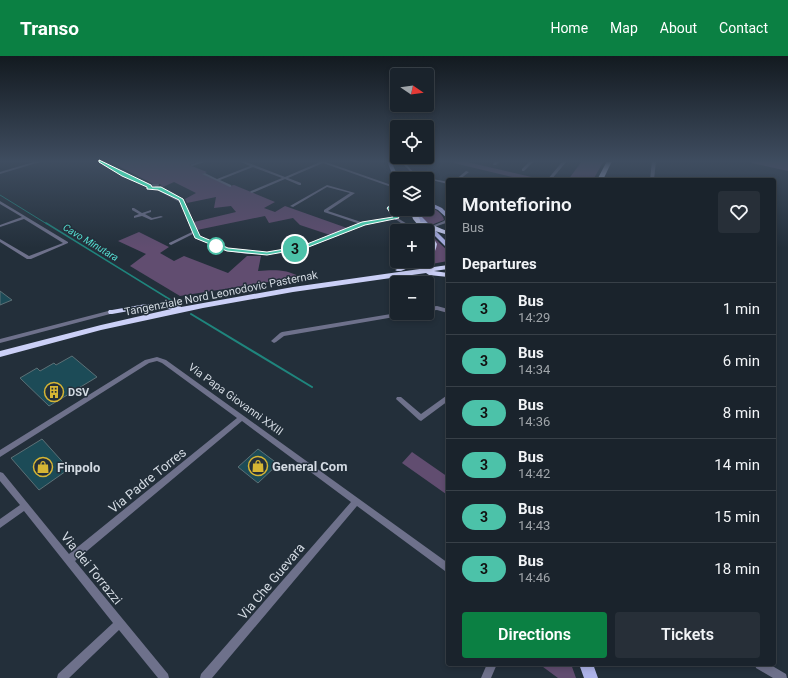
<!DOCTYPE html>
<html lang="en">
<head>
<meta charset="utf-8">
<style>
  :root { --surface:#1a232c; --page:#272f38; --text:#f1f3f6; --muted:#9fa4a9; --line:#384048; --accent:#0b8043 }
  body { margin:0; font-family:Roboto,sans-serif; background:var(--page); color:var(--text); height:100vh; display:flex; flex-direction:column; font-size:15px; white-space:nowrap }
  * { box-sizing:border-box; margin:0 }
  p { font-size:13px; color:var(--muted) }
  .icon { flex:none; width:22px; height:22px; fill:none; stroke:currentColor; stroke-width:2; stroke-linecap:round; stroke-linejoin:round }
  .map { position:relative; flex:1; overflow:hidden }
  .drawer { position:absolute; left:446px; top:122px; width:330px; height:488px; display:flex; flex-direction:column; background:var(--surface); border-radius:4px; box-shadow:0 2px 6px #0003,0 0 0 1px var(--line) }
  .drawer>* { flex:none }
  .badge { padding:0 8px; border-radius:13px; font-size:14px; line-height:26px }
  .needle { width:26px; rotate:103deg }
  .buttons { position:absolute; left:390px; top:12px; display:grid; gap:8px }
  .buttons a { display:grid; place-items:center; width:44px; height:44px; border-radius:4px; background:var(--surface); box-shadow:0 2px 6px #0003,0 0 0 1px var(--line); font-size:20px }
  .map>.badge { position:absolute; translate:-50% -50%; box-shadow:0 0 0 2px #fff }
  h2 { padding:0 16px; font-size:15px; line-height:36px }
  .round { display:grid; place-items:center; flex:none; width:42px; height:42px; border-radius:4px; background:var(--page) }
  .overview { display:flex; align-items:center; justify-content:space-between; height:68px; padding:0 16px }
  h1 { font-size:19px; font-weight:600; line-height:30px }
  .primary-button { display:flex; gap:8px; margin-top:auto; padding:8px 16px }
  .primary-button a { flex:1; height:46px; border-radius:4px; background:var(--accent); color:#fff; font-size:16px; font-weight:600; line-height:46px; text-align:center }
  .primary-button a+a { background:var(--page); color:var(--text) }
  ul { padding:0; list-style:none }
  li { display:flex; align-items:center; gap:12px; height:52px; padding:0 16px; border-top:1px solid var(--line) }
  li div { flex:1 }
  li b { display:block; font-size:15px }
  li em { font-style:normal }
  li .badge { min-width:44px; font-weight:700; text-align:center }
  header { display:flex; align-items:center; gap:24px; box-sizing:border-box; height:56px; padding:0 20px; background:var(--accent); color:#fff }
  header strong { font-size:19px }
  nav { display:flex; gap:22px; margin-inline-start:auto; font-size:14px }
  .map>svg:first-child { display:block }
</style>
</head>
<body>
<header>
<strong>Transo</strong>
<nav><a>Home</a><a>Map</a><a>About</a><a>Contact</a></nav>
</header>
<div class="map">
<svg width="788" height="622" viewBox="0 0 788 622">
  <rect width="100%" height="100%" fill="#232f3a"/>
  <path fill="#614d70" d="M109,105H198L189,109L207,116L203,118L229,130L234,129L275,146L264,152L275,156L285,150L347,172L330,179L300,169L293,162L269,167L265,160L197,174L194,166L236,156L231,150L214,152L216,141L187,147L185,143L196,137L174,126L163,131L160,128H153Z
    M456,105H463L544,124H525L454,107Z
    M582,105H606L602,108L593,124H568Z
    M752,105H788V115L752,107Z
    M427,149C433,152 443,157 444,164L431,169L421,161L416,153H427Z
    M139,176L169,191L160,197L174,205L184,200L228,217L247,200H261L258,215C274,214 286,213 300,221L180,240L130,210L146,198L118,185Z
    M433,181L448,195V205L415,211C426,206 440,196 433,181Z
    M412,396L448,421V436L446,438L402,407Z
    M539,608H571L576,622H558Z"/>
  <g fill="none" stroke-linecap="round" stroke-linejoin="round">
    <path stroke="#1f857d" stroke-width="1" d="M0,139L47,168"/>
    <path stroke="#1f857d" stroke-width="1.5" d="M46,167L174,246"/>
    <path stroke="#1f857d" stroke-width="2" d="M191,258L312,331"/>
  </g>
  <path fill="#1c4b57" stroke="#5c7076" d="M0,235L12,244L0,249Z
    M72,300L97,321L49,350L20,322L37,312L40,315L54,307L56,309Z
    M42,383L69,413L39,434L11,402Z
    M258,393L278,408L258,427L238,411Z"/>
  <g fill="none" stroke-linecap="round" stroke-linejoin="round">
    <path fill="#6e718b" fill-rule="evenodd" d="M37,105H43L0,118V116Z
      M98,105H103L147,128H159L158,132L184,145L194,173L199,180L228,193L247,196H267L303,190L360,168L324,156V154L350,137L327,131L293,151L290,150L327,129L355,137L328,155L364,167L380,163L396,161L412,171L423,172L425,173C414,178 404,169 395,163L380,165L365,169L306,192L267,198H247L227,195L195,182L193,178L171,189L169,188V187L192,176L181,147L155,133V130H145Z
      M201,105H207L192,110L190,109Z
      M239,105H244L285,121L320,106L317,105H323L397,131V133L323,107L288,122L301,127V129H299L285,123L252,137L250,136L251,135L282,122L253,111L220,124L231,129V131H230L202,118L205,117L217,123L250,110Z
      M396,105C409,105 408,114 417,118C424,122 440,124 448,126V128L415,120L404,109Z
      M496,105H500L496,109H494L493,108Z
      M530,105H534L524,115H522V113Z
      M563,105H567L551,124H547Z
      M652,105H656L654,124H650Z
      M466,115L469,116L459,124H455Z
      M0,145L68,186V187L31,203H27L0,186V183L29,200L63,187L24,163L0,171V169L22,161L0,148Z
      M132,152H134L142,157L151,154V156L145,158L152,162L161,160L163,161L151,164L142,160L134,162V160L139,158L132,154Z
      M447,162H448V165L446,167L434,171L432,170L444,165Z
      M437,250L448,253V257L437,254L427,255V251Z
      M112,254L115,256L114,257L0,287V283Z
      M397,257H409L406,259L284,280L276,286L274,287L271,285L280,277L282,276Z
      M157,301L166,304L448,507V516L445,515L357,450L212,622H200L201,618L351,446L242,365L75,505L168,618L169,622H158L119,574L69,622H57L58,618L113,567L24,455L0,472V463L20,449L0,425V416L3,417L69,498L237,362L162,307L157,305L149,307L0,401V394L145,304Z
      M446,340H448V345L421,365L419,364L396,343L397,341H401L421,358Z
      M487,608H497L491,622H481Z
      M755,608H769L786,618L787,622H773L756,612Z"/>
    <path fill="#adb3e9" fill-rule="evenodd" d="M387,105H391L399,123H397V126L395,125Z
      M397,144V148L393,151L395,157L399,162L396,164C391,162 389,156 387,151Z
      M427,145L442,152L448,158V163L438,154L427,149Z
      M408,153H414L448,187V192L446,191Z
      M579,608H593L598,622H584Z"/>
    <path fill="#cbd0f7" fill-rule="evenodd" d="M607,105H612L603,124H597Z
      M412,156H416L421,166C430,166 439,173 448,175V179L435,175L425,171L427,173L426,174L429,175L437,188C436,194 433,201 427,203V196L431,188L427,182V175L422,174L413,163L411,157Z
      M416,205H425L401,215H397L395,214Z
      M448,209V213L434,215L448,217V221L429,219L426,217L293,236L203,252L101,274L0,301V295L101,269L171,253L146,252L112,258H109L108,256L109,254H112L146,248L177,249H180L181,251L293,231Z"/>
  </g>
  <linearGradient id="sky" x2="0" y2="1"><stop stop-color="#131a20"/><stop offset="0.55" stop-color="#3f4d60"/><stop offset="1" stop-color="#3f4d60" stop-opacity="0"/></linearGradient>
  <rect width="788" height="192" fill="url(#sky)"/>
  <path fill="#4cc2a9" stroke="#fff" d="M99,104L151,129L152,131H161L183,143L200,180L228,192L267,196L302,190L362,166L393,161L387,152L397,145L399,146L393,152L399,162L365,169L306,192L267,199L227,195L195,182L179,144L158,134L147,133V131L122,120L99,106Z"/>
  <defs>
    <g id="building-ring" transform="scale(1)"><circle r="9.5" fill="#232f3a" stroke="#d6b534" stroke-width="1.5"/><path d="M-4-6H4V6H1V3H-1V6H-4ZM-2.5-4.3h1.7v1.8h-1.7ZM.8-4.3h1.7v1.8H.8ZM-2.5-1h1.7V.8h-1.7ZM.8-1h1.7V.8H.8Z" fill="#d6b534"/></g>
    <g id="shop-ring" transform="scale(1)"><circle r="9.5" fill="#232f3a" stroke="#d6b534" stroke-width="1.5"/><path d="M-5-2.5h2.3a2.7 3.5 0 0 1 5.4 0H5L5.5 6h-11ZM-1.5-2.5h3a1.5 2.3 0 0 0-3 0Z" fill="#d6b534"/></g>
  </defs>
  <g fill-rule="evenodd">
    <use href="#building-ring" x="54" y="336"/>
    <use href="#shop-ring" x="258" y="410"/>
    <use href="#shop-ring" x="43" y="411"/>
  </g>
  <circle fill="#fff" stroke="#4cc2a9" stroke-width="2" cx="216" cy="190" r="8"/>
  <g text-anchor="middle" stroke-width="3" stroke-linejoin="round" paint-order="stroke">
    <g font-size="10" font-style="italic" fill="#55dfd2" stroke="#232f3a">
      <text transform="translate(91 186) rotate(31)" y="4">Cavo Minutara</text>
    </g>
    <g font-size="11" fill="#d3dae2" stroke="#232f3a">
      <text transform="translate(221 237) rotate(-11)" y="4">Tangenziale Nord Leonodovic Pasternak</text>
      <text transform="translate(236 343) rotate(36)" y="4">Via Papa Giovanni XXIII</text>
    </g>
    <g font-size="11" font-weight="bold" fill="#d3dae2" stroke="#232f3a" text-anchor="start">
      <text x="68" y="340">DSV</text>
    </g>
    <g font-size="13" font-weight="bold" fill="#d3dae2" stroke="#232f3a" text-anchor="start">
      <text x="272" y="415">General Com</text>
      <text x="57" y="416">Finpolo</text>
    </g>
    <g font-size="13" fill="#d3dae2" stroke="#232f3a">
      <text transform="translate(147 424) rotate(-39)" y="5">Via Padre Torres</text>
      <text transform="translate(92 512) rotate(51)" y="5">Via dei Torrazzi</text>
      <text transform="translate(271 525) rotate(-50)" y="5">Via Che Guevara</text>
    </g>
  </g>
</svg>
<div class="buttons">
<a><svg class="needle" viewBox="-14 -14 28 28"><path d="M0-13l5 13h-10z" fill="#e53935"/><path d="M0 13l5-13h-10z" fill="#9fa4a9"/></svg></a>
<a><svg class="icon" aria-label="locate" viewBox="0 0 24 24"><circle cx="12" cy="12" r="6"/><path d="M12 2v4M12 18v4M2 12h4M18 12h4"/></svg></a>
<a><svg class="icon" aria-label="layers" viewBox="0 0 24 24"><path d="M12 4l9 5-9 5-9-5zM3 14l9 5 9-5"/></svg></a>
<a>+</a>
<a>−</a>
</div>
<b class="badge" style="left:295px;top:193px;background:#4cc2a9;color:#111">3</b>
<section class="drawer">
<div class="overview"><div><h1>Montefiorino</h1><p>Bus</p></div><a class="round"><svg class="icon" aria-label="heart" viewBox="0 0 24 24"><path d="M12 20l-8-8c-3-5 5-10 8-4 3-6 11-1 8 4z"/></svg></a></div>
<h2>Departures</h2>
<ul>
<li><span class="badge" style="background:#4cc2a9;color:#111">3</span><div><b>Bus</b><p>14:29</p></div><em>1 min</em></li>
<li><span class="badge" style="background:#4cc2a9;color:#111">3</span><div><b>Bus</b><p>14:34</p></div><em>6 min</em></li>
<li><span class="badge" style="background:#4cc2a9;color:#111">3</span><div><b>Bus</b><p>14:36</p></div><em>8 min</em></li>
<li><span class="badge" style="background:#4cc2a9;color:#111">3</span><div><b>Bus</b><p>14:42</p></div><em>14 min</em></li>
<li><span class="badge" style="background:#4cc2a9;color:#111">3</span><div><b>Bus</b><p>14:43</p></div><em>15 min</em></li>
<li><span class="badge" style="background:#4cc2a9;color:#111">3</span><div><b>Bus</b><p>14:46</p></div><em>18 min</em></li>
</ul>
<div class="primary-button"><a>Directions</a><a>Tickets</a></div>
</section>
</div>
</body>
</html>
